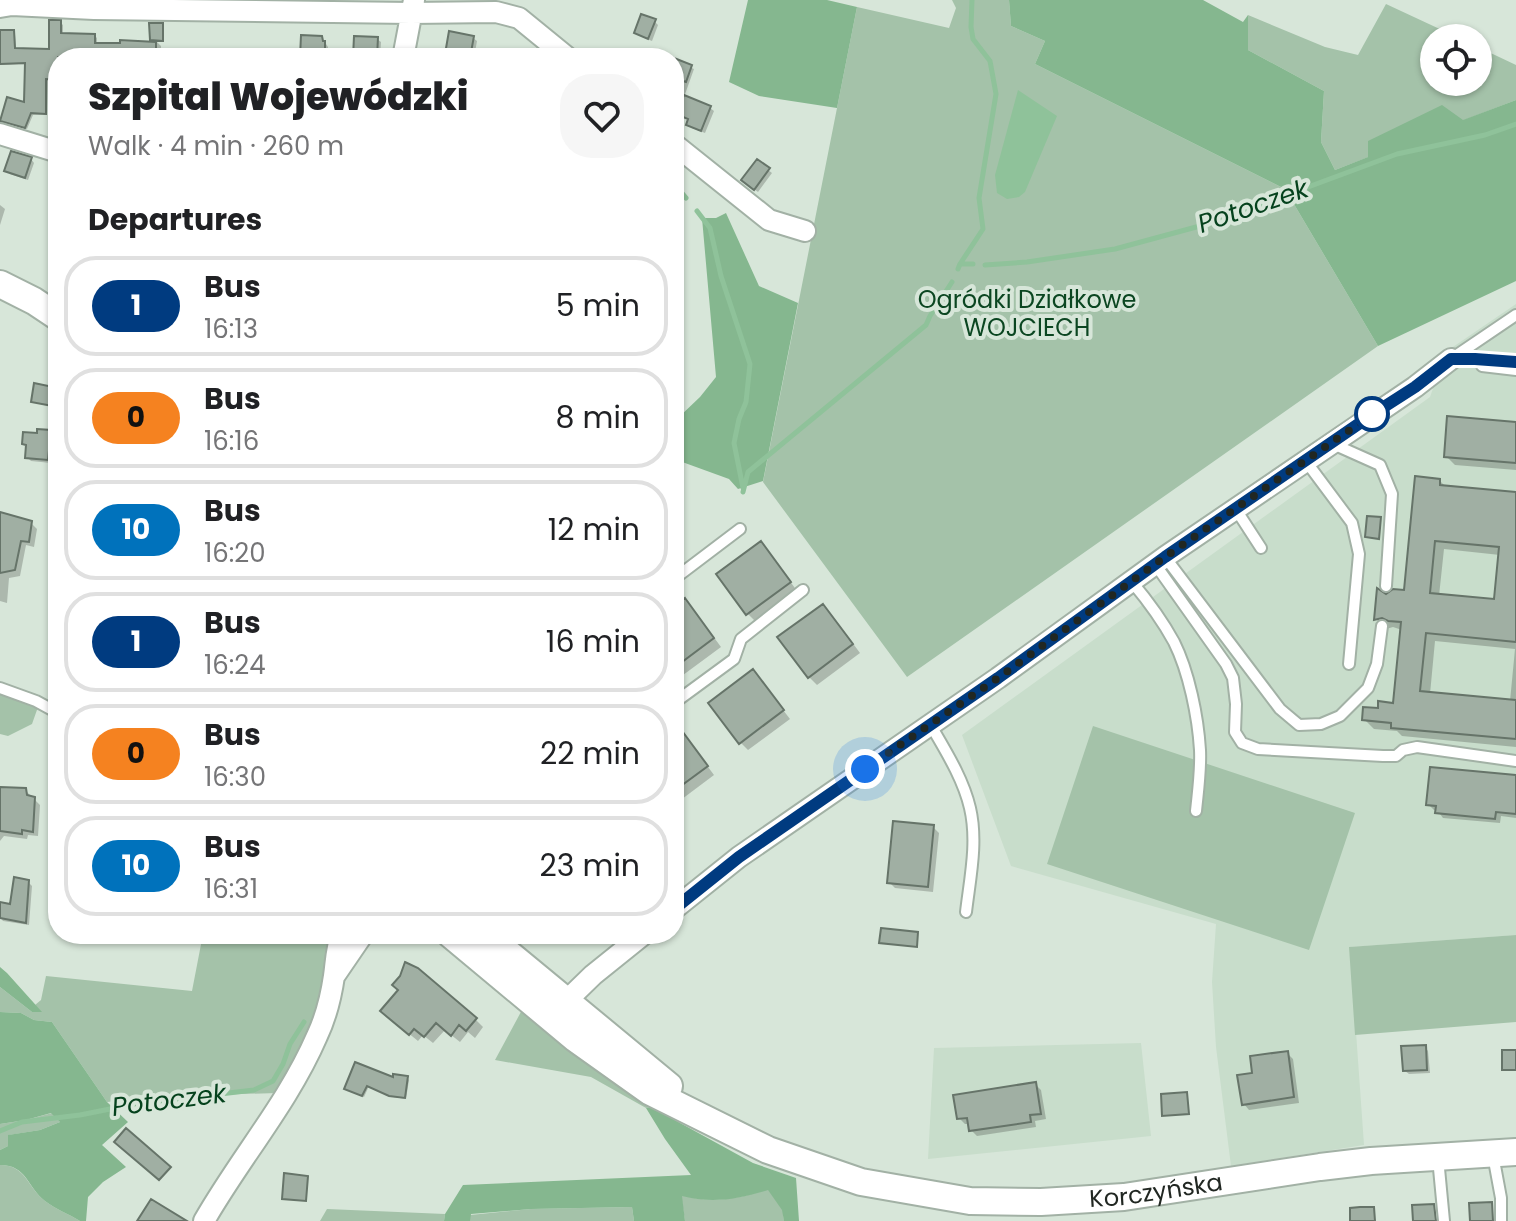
<!DOCTYPE html>
<html lang="en">
<head>
<meta charset="utf-8">
<style>
  :root { --surface:#fff; --page:#f6f6f6; --text:#202124; --muted:#757577; --line:#e0e0e0 }
  body { margin:0; font-family:Poppins,sans-serif; background:var(--page); color:var(--text); height:100vh; display:flex; flex-direction:column; font-size:30px; white-space:nowrap }
  * { box-sizing:border-box; margin:0 }
  p { font-size:26px; color:var(--muted) }
  .icon { flex:none; width:44px; height:44px; fill:none; stroke:currentColor; stroke-width:2; stroke-linecap:round; stroke-linejoin:round }
  .map { position:relative; flex:1; overflow:hidden }
  .details { position:absolute; left:48px; top:48px; width:636px; height:896px; display:flex; flex-direction:column; background:var(--surface); border-radius:32px; box-shadow:0 2px 6px #0004 }
  .details>* { flex:none }
  .badge { padding:0 16px; border-radius:26px; font-size:28px; line-height:52px }
  .tools { position:absolute; left:1420px; top:24px; display:grid; gap:16px }
  .tools a { display:grid; place-items:center; width:72px; height:72px; border-radius:50%; background:var(--surface); box-shadow:0 2px 6px #0004; font-size:40px }
  .you { position:absolute; width:40px; height:40px; margin:-20px; border:6px solid #fff; border-radius:50%; background:#1a73e8; box-shadow:0 0 0 12px #1a73e833 }
  .map>.badge { position:absolute; translate:-50% -50%; box-shadow:0 0 0 4px #fff }
  h2 { padding:0 40px; font-size:30px; line-height:72px }
  .round { display:grid; place-items:center; flex:none; width:84px; height:84px; border-radius:32px; background:var(--page) }
  .head { display:flex; align-items:center; justify-content:space-between; height:136px; padding:0 40px }
  h1 { font-size:38px; font-weight:800; line-height:60px }
  ul { padding:0; list-style:none }
  li { display:flex; align-items:center; gap:24px; height:100px; margin:0 16px 12px; padding:0 24px; border:4px solid var(--line); border-radius:32px }
  li div { flex:1 }
  li b { display:block; font-size:30px }
  li em { font-style:normal }
  li .badge { min-width:88px; font-weight:700; text-align:center }
  .map>svg:first-child { display:block }
</style>
</head>
<body>
<div class="map">
<svg width="1516" height="1221" viewBox="0 0 1516 1221">
  <rect width="100%" height="100%" fill="#d7e6d9"/>
  <path fill="#c8ddcb" d="M1516,304V935L1350,947L1364,1145L1231,1166L1216,1047L1212,982L1216,924L1011,866L962,735L1430,397L1436,380L1428,364Z
    M1141,1043L1151,1136L928,1159L934,1048Z"/>
  <path fill="#a4c2a9" d="M952,0H1009L1011,26L1045,41L1035,64L1285,189L1378,346L907,677L763,482L857,7L949,28L956,8Z
    M1386,4L1459,38H1434V82H1478V47L1516,65V100L1335,170L1321,142L1324,91L1248,50V15L1325,47L1358,55Z
    M0,694L38,707L32,724L8,736L0,734Z
    M1093,726L1355,813L1309,950L1047,864Z
    M203,934H335L331,942L317,1009L310,1029L277,1093L176,1096L107,1102L52,1022L34,1020L21,1013L0,1012V987L32,1012H41L35,1005L41,1000L46,976L192,991Z
    M1516,935V1022L1355,1035L1349,947Z
    M522,1010L651,1107L646,1108L591,1077L495,1060Z
    M52,1113L60,1122L40,1130L9,1135L8,1146L0,1150V1124L26,1120Z
    M0,1165C26,1165 27,1187 45,1201C55,1209 69,1214 80,1221H0Z
    M768,1189L783,1210L784,1221H685L681,1195C711,1204 739,1199 768,1189Z
    M632,1207L634,1221H470V1215L531,1209Z
    M327,1209L445,1214L444,1221H320Z"/>
  <path fill="#85b78f" d="M748,0H827L857,7L837,108L759,96L729,82Z
    M1009,0H1203L1243,22L1248,15V50L1324,91L1321,142L1335,170L1368,157V141L1442,105L1463,120L1516,100V281L1378,346L1285,189L1035,64L1045,41L1011,26Z
    M726,213L759,286L798,303L763,481L738,489L729,479L674,459V414L679,417L700,397L716,377L702,218H716Z
    M0,967L7,973L42,1012H32L0,987Z
    M0,1012L21,1013L34,1020L52,1022L107,1102L128,1122L102,1145L126,1167L103,1182L88,1197L86,1221H80C69,1214 55,1209 45,1201C27,1187 27,1165 0,1165V1150L8,1146V1135L40,1130L60,1122L51,1113L26,1120L0,1124Z
    M651,1107L753,1163L796,1178L799,1221H784L782,1210L768,1190C739,1199 712,1204 682,1196L685,1221H634L632,1207L531,1209L471,1214L470,1221H444L445,1214L463,1185L691,1175L665,1139L646,1108Z"/>
  <path fill="#8fc29a" d="M1018,90L1057,116L1025,192L1019,197L1007,199L997,193L995,175Z"/>
  <path fill="#0003" fill-rule="evenodd" d="M654,21L658,25L652,41L640,36L636,32Z
    M60,22L63,25V35L95,36L97,38V45L156,44L152,39L163,25V41H156L161,46V58H58V81L48,80L47,115H33L27,129L5,123L3,121L25,104L27,64L0,65V32H13L15,34L16,50L51,51Z
    M450,33L473,38L477,41L474,58H446Z
    M322,38L328,47V58H302Z
    M377,39L381,42L380,58H355Z
    M255,51H264L268,55V58H244V54H254Z
    M197,54H217L220,58H197Z
    M674,60L694,69L684,97L710,108L714,111L705,133L692,128L689,124L690,120L679,113L681,106L674,104Z
    M31,159L34,163L28,180L10,174L7,171Z
    M768,170L772,173L758,192L747,184Z
    M0,205L5,209L0,225Z
    M1516,424V470L1455,465L1446,456Z
    M50,432L54,436L51,463L31,461L27,457L28,447L24,443Z
    M1439,480L1447,488L1516,494V747L1402,736L1397,731L1374,729L1364,719L1380,710L1395,705L1402,630L1393,627L1386,629L1377,620L1379,592L1386,596L1406,592ZM1444,549L1500,555L1496,602L1439,596ZM1435,641L1515,649L1510,701L1430,694Z
    M0,514L31,523L37,529L34,547L26,545L20,576L9,578L7,603L0,601Z
    M761,544L769,552L797,591L755,621L747,613Z
    M674,608L693,609L721,647L679,678L674,673Z
    M831,614L860,653L817,685L809,677Z
    M753,671L790,719L748,750L740,742Z
    M674,730L685,736L714,775L674,805Z
    M1516,776V818L1501,816L1500,823L1443,818L1437,810H1434L1428,804Z
    M0,789L25,790L40,805L38,836L28,835L27,839L4,836L0,841Z
    M933,827L939,833L933,892L895,888L889,882Z
    M28,882L32,886L29,925L3,921L0,917L11,906Z
    M91,934H118L117,938L93,936Z
    M400,990L475,1019L483,1027L475,1038L468,1032L460,1042L445,1030L433,1043L423,1035L418,1041L391,1019Z
    M1425,1047L1428,1051L1430,1073L1409,1074L1405,1071Z
    M1287,1053L1293,1059L1299,1103L1249,1110L1244,1104L1254,1074Z
    M407,1078L409,1080L406,1099L393,1097L369,1086L364,1097L347,1088Z
    M1035,1084L1041,1090L1046,1119L1035,1121L1036,1127L977,1136L971,1130L970,1124H965L959,1118Z"/>
  <g fill="none" stroke-linecap="round" stroke-linejoin="round">
    <path stroke="#8fc29a" stroke-width="5" d="M674,184L686,198
      M697,211L710,228L721,276L750,364L746,402L739,419L734,443L743,488
      M960,264L983,229L979,198L996,94L990,61L973,39L971,27L972,0
      M985,265L1027,262L1115,249L1211,223L1397,154L1485,135L1516,124
      M958,269L960,264H973
      M743,492L748,472L926,325L930,316L952,282
      M0,1131L22,1122L80,1115L135,1104L254,1090L273,1081L283,1064L290,1044L304,1022"/>
  </g>
  <path fill="#a0afa3" stroke="#667469" stroke-width="2" fill-rule="evenodd" d="M641,14L656,19L648,39L634,33Z
    M49,20H61V33L95,34V43H120V40L156,42V58L58,57V80L46,79V114L31,113L25,128L0,121L7,97L24,102L25,63L0,64V30H14L15,48L49,49Z
    M149,23H163V41L150,40Z
    M449,31L474,36L470,58L445,54Z
    M301,35L322,36L323,41H325V58H300Z
    M354,36L378,37L377,58H353Z
    M674,58L692,65L686,82L674,78Z
    M684,95L711,106L701,131L686,125L688,119L676,114Z
    M11,151L32,157L25,178L4,171Z
    M757,159L770,168L754,190L741,180Z
    M34,383L58,388V407L31,402Z
    M1447,416L1516,422V463L1444,457Z
    M37,429L51,430L48,460L25,458L26,445L22,444L23,432L37,433Z
    M1415,476L1440,479V485L1516,492V642L1426,633L1420,691L1516,700V739L1391,728V723L1362,720L1363,707L1378,708V701L1393,703L1401,622L1388,621L1382,618L1374,620L1377,588L1386,594L1393,589L1404,590ZM1435,541L1499,547L1494,599L1430,593Z
    M0,512L32,521L29,542L21,541L15,570L0,573Z
    M1367,516L1381,517L1379,539L1365,537Z
    M761,541L791,582L746,615L716,574Z
    M685,598L714,638L674,668V606Z
    M823,604L853,644L808,678L777,637Z
    M753,669L784,710L739,744L708,703Z
    M674,720L708,766L674,791Z
    M1430,767L1516,775V814L1496,812L1495,819L1435,813L1436,806L1426,805Z
    M0,787L26,788L27,795L35,797L33,832L22,830V834L0,831Z
    M893,821L934,825L928,887L887,883Z
    M14,877L29,880L26,923L0,918V902L10,904Z
    M881,928L918,932L917,947L879,943Z
    M405,962L418,968L477,1018L466,1031L459,1025L451,1036L436,1023L424,1037L414,1029L409,1035L380,1011L398,990L392,985L400,976Z
    M1426,1045L1427,1070L1403,1071L1401,1046Z
    M1502,1050H1516V1070H1502Z
    M1288,1051L1294,1097L1242,1105L1237,1075L1252,1073L1250,1056Z
    M355,1062L393,1077V1074L408,1076L405,1098L389,1096L367,1086L362,1096L344,1089Z
    M1036,1082L1041,1114L1030,1115L1031,1122L969,1131L967,1118L957,1119L953,1095Z
    M1187,1092L1189,1114L1162,1116L1161,1094Z
    M126,1128L171,1167L159,1180L114,1142Z
    M284,1173L308,1176L306,1201L282,1199Z
    M151,1199L187,1221H137Z
    M1492,1202L1493,1221H1470L1469,1203Z
    M1434,1204L1436,1221H1413L1412,1205Z
    M1360,1207H1374L1375,1221H1350V1208Z"/>
  <g fill="none" stroke-linecap="round" stroke-linejoin="round">
    <g stroke="#a2b1a5" stroke-width="14">
      <path id="lane" d="M1451,359L1516,315
        M1453,359H1475L1516,362
        M1482,366L1516,370
        M1333,444L1380,465L1392,494L1386,586
        M1305,460L1352,523L1359,554L1349,664
        M1235,508L1261,548
        M1165,557L1280,709L1299,725L1321,724L1340,716L1368,688L1377,664L1382,626
        M1155,564L1226,664L1233,678L1236,704L1235,732L1242,743L1258,749L1383,756H1396L1403,750L1417,747L1516,761
        M674,579L740,529
        M1132,582C1148,601 1162,620 1174,642C1189,672 1198,717 1200,750C1201,770 1198,791 1196,811
        M0,688L36,701L58,713
        M674,703L734,659L741,639L803,590
        M930,724C945,750 963,778 970,808C978,842 970,878 966,912
        M1493,1155L1501,1198V1221
        M1438,1158L1444,1221"/>
    </g>
    <g stroke="#a2b1a5" stroke-width="24">
      <path id="street" d="M0,7L12,5L94,9L411,13L496,12L519,18L568,58
        M403,58L414,0
        M0,134L58,152
        M674,144L769,220L805,231
        M674,909L739,857L998,678L1165,557L1415,387L1451,359
        M335,975L363,934
        M557,1010L593,975L644,934
        M204,1221C240,1158 288,1103 317,1036C326,1017 331,997 334,976C336,962 336,948 342,934"/>
    </g>
    <g stroke="#a2b1a5" stroke-width="30">
      <g id="secondary">
        <path d="M0,284L34,301L58,317"/>
        <path id="s1" d="M450,934L576,1039L649,1091L768,1150L861,1182L970,1201L1041,1202L1124,1197L1320,1167L1371,1161L1516,1152"/>
        <path d="M485,934L669,1086"/>
      </g>
    </g>
    <use href="#lane" stroke="#fff" stroke-width="10"/>
    <use href="#street" stroke="#fff" stroke-width="20"/>
    <use href="#secondary" stroke="#fff" stroke-width="26"/>
  </g>
  <g fill="none" stroke-linecap="round" stroke-linejoin="round">
    <g stroke="#fff" stroke-width="18">
      <path id="line" d="M674,909L739,857L998,678L1165,557L1376,412L1415,387L1451,359H1475L1516,362"/>
    </g>
    <use href="#line" stroke="#003b80" stroke-width="12"/>
    <path stroke="#212722" stroke-width="8" stroke-dasharray="0 14.4" d="M865,769L998,678L1165,557L1376,412L1372,414"/>
  </g>
  <circle fill="#fff" stroke="#003b80" stroke-width="4" cx="1372" cy="414" r="16"/>
  <g text-anchor="middle" stroke-width="8" stroke-linejoin="round" paint-order="stroke">
    <g font-size="24" fill="#0b4621" stroke="#d7e6d9">
      <text x="1027" y="308">Ogródki Działkowe<tspan x="1027" dy="28">WOJCIECH</tspan></text>
    </g>
    <g font-size="24" fill="#212722" stroke="#d7e6d9">
      <text dy="8" stroke="none"><textPath href="#s1" startOffset="782">Korczyńska</textPath></text>
    </g>
    <g font-size="26" font-style="italic" fill="#05421d" stroke="#d7e6d9">
      <text transform="translate(1253 206) rotate(-19)" y="9">Potoczek</text>
      <text transform="translate(169 1100) rotate(-7)" y="9">Potoczek</text>
    </g>
  </g>
</svg>
<div class="tools">
<a><svg class="icon" aria-label="locate" viewBox="0 0 24 24"><circle cx="12" cy="12" r="6"/><path d="M12 2v4M12 18v4M2 12h4M18 12h4"/></svg></a>
</div>
<div class="you" style="left:865px;top:769px"></div>
<section class="details">
<div class="head"><div><h1>Szpital Wojewódzki</h1><p>Walk · 4 min · 260 m</p></div><a class="round"><svg class="icon" aria-label="heart" viewBox="0 0 24 24"><path d="M12 20l-8-8c-3-5 5-10 8-4 3-6 11-1 8 4z"/></svg></a></div>
<h2>Departures</h2>
<ul>
<li><span class="badge" style="background:#003b80;color:#fff">1</span><div><b>Bus</b><p>16:13</p></div><em>5 min</em></li>
<li><span class="badge" style="background:#f58220;color:#111">0</span><div><b>Bus</b><p>16:16</p></div><em>8 min</em></li>
<li><span class="badge" style="background:#0072bc;color:#fff">10</span><div><b>Bus</b><p>16:20</p></div><em>12 min</em></li>
<li><span class="badge" style="background:#003b80;color:#fff">1</span><div><b>Bus</b><p>16:24</p></div><em>16 min</em></li>
<li><span class="badge" style="background:#f58220;color:#111">0</span><div><b>Bus</b><p>16:30</p></div><em>22 min</em></li>
<li><span class="badge" style="background:#0072bc;color:#fff">10</span><div><b>Bus</b><p>16:31</p></div><em>23 min</em></li>
</ul>
</section>
</div>
</body>
</html>
